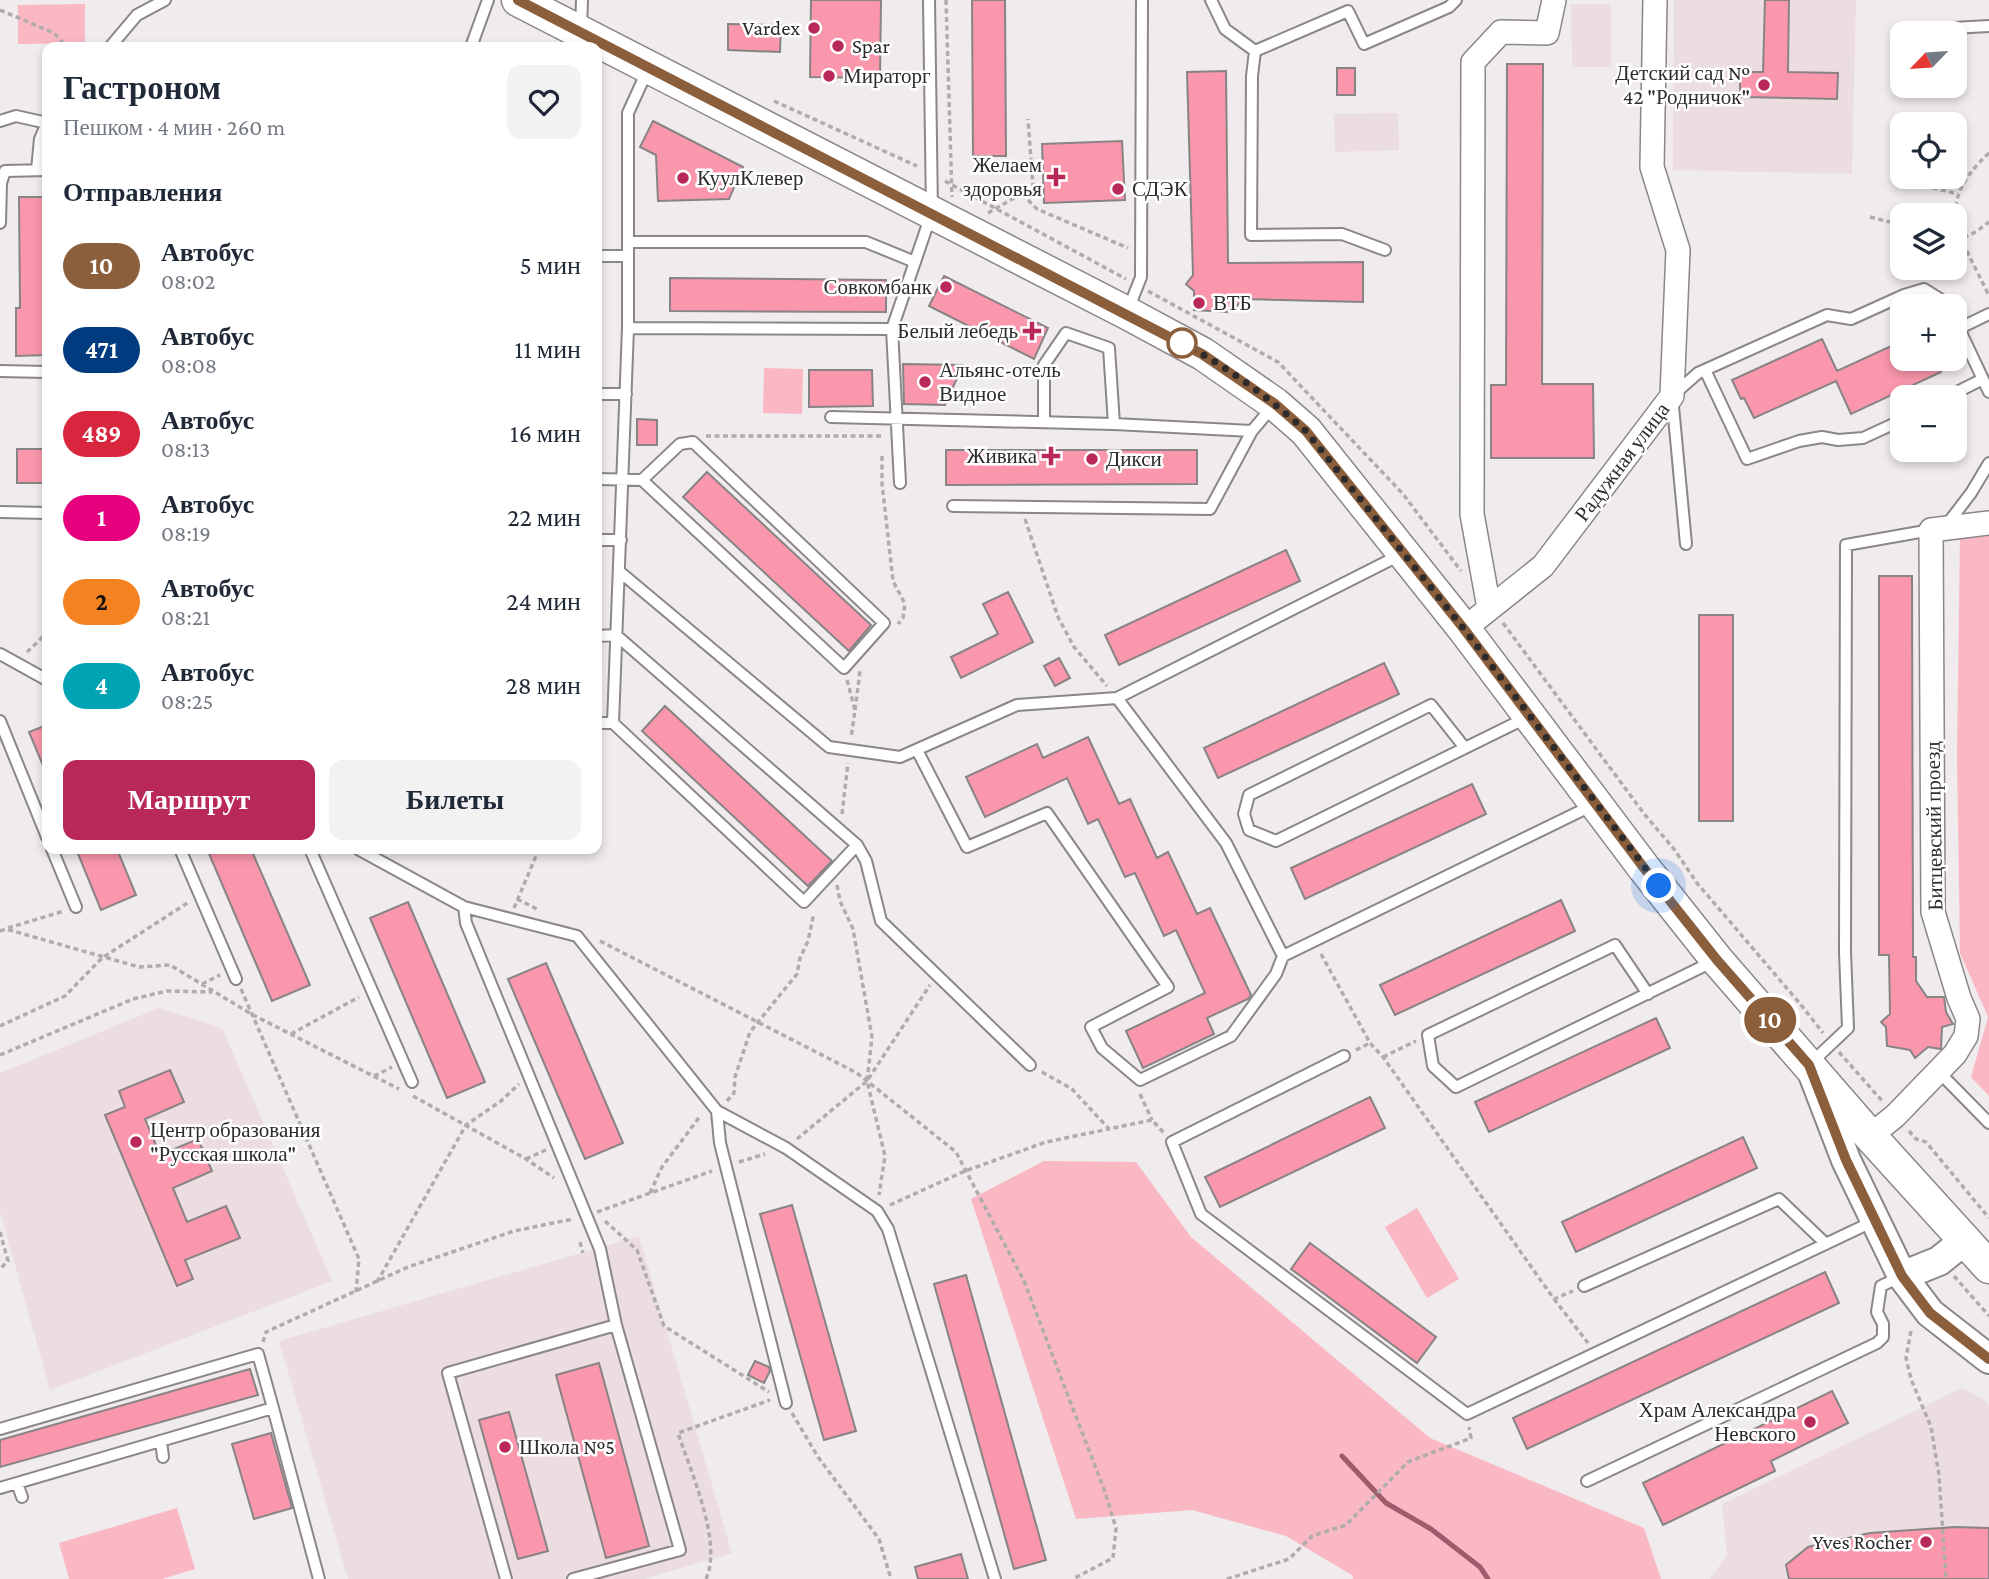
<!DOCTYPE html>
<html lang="ru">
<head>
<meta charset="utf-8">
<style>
  :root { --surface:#fff; --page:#f2f2f3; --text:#1f2937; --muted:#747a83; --accent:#b82959 }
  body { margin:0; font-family:"Crimson Pro",serif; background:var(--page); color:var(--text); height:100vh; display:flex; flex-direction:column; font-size:26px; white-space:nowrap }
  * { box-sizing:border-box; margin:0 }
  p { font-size:23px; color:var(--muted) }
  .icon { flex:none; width:38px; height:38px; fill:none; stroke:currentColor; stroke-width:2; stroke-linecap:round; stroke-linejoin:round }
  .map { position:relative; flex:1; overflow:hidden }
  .panel { position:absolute; left:42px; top:42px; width:560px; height:812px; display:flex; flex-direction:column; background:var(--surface); border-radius:14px; box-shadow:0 4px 10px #0003 }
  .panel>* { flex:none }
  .badge { padding:0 14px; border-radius:23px; font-size:24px; line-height:46px }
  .needle { width:46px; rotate:245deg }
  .buttons { position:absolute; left:1890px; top:21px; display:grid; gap:14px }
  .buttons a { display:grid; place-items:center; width:77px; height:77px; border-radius:14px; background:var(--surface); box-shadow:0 4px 10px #0003; font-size:35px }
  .you { position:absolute; width:35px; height:35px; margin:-18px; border:5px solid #fff; border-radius:50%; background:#1a73e8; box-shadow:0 0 0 10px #1a73e833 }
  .map>.badge { position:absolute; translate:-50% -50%; box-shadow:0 0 0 4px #fff }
  h2 { padding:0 21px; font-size:26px; line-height:63px }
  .round { display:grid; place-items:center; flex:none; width:74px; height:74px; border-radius:14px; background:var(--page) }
  .head { display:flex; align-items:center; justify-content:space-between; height:119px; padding:0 21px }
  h1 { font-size:33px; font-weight:700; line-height:52px }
  .action { display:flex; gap:14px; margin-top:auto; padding:14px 21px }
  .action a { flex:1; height:80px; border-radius:14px; background:var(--accent); color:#fff; font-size:28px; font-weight:700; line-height:80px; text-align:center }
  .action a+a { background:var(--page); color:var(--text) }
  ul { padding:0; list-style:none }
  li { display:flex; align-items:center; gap:21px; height:84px; padding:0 21px }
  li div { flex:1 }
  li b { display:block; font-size:26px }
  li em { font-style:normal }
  li .badge { min-width:77px; font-weight:700; text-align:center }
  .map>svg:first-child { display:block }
</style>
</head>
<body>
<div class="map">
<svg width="1989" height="1579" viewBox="0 0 1989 1579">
  <rect width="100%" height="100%" fill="#f0ebec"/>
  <path fill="#ecdde0" d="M1674,0H1856L1852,174L1673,170Z
    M1571,4H1611V67H1572Z
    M1398,113L1399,150L1335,152L1334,114Z
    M159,1008L222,1028L332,1281L50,1390L0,1211V1073Z
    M639,1236L732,1553L644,1579H348L279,1341Z
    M1962,1388L1983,1399L1989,1405V1579H1710L1727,1555L1722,1504Z"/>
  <path fill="#fab8c5" d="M85,4V43L18,44V5Z
    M764,368L803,369L802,414L763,413Z
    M1960,534H1989V1096L1971,1077L1988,1017L1960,953L1957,756Z
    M1044,1161L1136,1162L1191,1237L1430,1438L1644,1528L1661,1579H1353L1352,1575L1286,1536L1192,1510L1076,1519L971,1199Z
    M1417,1208L1459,1279L1427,1298L1385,1227Z
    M177,1508L195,1569L162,1579H69L59,1543Z"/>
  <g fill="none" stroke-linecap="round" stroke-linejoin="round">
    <path stroke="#9e5b6b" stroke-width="5" d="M1342,1456L1386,1503L1431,1529L1480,1567L1488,1579"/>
  </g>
  <path fill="#fa97ac" stroke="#888384" stroke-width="2" d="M811,0H881L880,78L810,77Z
    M972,0H1005L1006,156H973Z
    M1765,0H1789L1788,72L1838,73L1837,99L1740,97V72H1763Z
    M728,24L781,25L780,52L728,50Z
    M1507,64H1543L1542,384H1593L1594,458H1491V385H1506Z
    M1337,68H1355V95H1337Z
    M1226,71L1228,263L1363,262V302L1243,299L1235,308L1227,312L1194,310V291L1186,284L1193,275L1187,72Z
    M653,121L743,167L729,199L658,201L656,155L640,147Z
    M1122,141L1125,200L1044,203L1042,144Z
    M19,197H47V355L16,356V308H20Z
    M944,276L1048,328L1034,359L929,306Z
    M670,278L886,280V312L670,311Z
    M1822,339L1837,371L1902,341V359H1935L1941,372L1851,414L1836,381L1754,418L1744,398L1741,399L1732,380Z
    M903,364L963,365L945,405L904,404Z
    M809,370H872L873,406L809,407Z
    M637,419L657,420V445H637Z
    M17,449H47V483H17Z
    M946,450H1197V484L946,485Z
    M707,472L871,625L849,651L683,497Z
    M1286,550L1300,581L1119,665L1105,635Z
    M1879,576H1912L1913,957H1916V981L1927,997H1944L1946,1012L1953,1024L1942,1027L1941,1049L1928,1047L1915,1058L1910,1050L1887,1046L1886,1027L1881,1022L1890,1014L1889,955H1879Z
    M1008,592L1033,642L961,678L951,657L998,634L983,604Z
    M1699,615H1733V821H1699Z
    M1059,658L1070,678L1055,686L1044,666Z
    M1384,663L1399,694L1218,778L1204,748Z
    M665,706L832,861L808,886L642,731Z
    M47,725V775L29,732Z
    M1088,737L1119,804L1130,799L1157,858L1168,852L1197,914L1210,908L1251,995L1248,999L1207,1018L1214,1034L1143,1068L1126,1031L1205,993L1176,930L1164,936L1135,873L1125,877L1098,819L1088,824L1067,778L985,817L966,777L1037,744L1043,758Z
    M1472,784L1486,814L1305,899L1291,868Z
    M76,849H117L136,895L101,910Z
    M207,849H251L310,985L272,1001Z
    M1561,900L1575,931L1395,1015L1380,985Z
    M408,902L485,1082L447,1098L370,918Z
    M546,963L623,1143L585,1159L508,979Z
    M1656,1018L1670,1048L1489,1132L1475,1102Z
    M170,1070L184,1102L145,1119L160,1155L198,1139L212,1171L173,1188L187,1222L226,1206L240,1238L185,1260L193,1279L177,1286L105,1115L125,1107L119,1091Z
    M1370,1097L1385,1128L1220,1207L1205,1177Z
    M1743,1137L1757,1168L1576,1252L1562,1222Z
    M792,1205L856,1431L824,1440L760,1214Z
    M1310,1243L1436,1337L1417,1363L1291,1269Z
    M1825,1272L1839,1303L1527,1449L1513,1418Z
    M966,1275L1046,1560L1014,1569L934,1284Z
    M755,1361L769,1367L770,1371L764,1383L748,1375Z
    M599,1363L649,1546L606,1558L556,1375Z
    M250,1369L258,1395L0,1467V1440Z
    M1832,1391L1848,1423L1771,1461L1775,1471L1663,1525L1643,1483Z
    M509,1412L548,1551L518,1559L479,1420Z
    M271,1433L292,1508L254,1519L232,1444Z
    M1955,1527L1989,1528V1579H1789L1786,1565L1808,1547L1870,1533Z
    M961,1554L968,1579H918L915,1567Z"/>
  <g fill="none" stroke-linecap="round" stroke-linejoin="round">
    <g stroke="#8b8687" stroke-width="14">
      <path id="service" d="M1211,0L1225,29L1255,51
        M581,29L582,0
        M1934,29L1989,26
        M110,47L137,15L165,0
        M471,47L488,0
        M1255,51L1252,76L1251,235L1342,234L1385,250
        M1255,51L1348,11L1364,44L1449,7L1456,0
        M648,69L628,113V328L613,723L804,902L857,845
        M0,121L16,116L47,123
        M37,170L40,139L47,123
        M0,223L1,183L5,171L47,170
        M628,242H866L915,262
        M597,256H628
        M1128,310L1141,277L1142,0
        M1955,320L1989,392
        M628,328L892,329
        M1960,328L1989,314
        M1705,370L1747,459L1799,441L1822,437L1838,440L1863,438L1902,420
        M0,371L47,372
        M597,394H626
        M1947,397L1983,379
        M831,417L1114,424L1109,348L1066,333L1044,365V422
        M1114,424L1252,431
        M597,479L642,480L680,444L693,442L884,623L844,668L642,480
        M900,483L892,329L932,212L929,0
        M953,506L1210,509L1252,431L1273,406
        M0,512L47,513
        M1945,527L1971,493L1989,463
        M597,540H621
        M1686,544L1672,396L1698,373L1827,315L1851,319L1904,295L1924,289L1940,299L1945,306
        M620,572L829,747L900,757L1017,705L1117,698L1226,843L1283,956L1593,805
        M597,636L616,635L857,845L866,861L881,921L1030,1065
        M0,654L47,680
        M1117,698L1402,554
        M0,721L47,837
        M597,723H613
        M1465,748L1431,705L1249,795L1244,814L1249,830L1276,841L1528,717
        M917,750L967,847L1047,813L1168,987L1091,1027L1102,1048L1140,1080L1231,1036L1276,974L1283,956
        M52,849L76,907
        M180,849L236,979
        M310,849L412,1082
        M358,849L464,907L577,936L717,1111L786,1148L877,1211L888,1229L995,1579
        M464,907L466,923L600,1249L616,1325L680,1550L573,1579
        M1648,994L1615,945L1428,1035L1433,1066L1456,1087L1714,961
        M1344,1056L1172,1142L1201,1214L1467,1414L1874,1221
        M1811,1063L1848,1028L1845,952L1846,545L1931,530
        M1938,1071L1989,1123
        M717,1111L720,1143L786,1403
        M1584,1286L1779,1199L1826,1244
        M0,1429L258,1354L273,1408
        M161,1441L163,1457
        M1587,1481L1877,1343L1883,1337V1324L1877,1312L1881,1286L1902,1276
        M17,1483L22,1497
        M0,1488L273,1408L319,1579
        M506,1579L448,1373L616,1325"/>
    </g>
    <g stroke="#8b8687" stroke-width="26">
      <path id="minor" d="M1489,608L1472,514L1473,62L1501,32L1547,33L1554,0
        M1464,629L1543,566L1672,396L1678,250L1652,167L1655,0
        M1870,1136L1895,1116L1955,1054L1966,1036L1968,1019L1959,998L1933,912L1931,530L1989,523"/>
    </g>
    <g stroke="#8b8687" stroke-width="32">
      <path id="tertiary" d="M1813,1074L1846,1160L1902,1276L1930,1313L1989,1359
        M1902,1276L1939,1261L1964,1241"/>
    </g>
    <g stroke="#8b8687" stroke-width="35">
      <path id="secondary" d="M518,0L1127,313L1203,354L1275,404L1306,431L1464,629L1644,868L1717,960L1870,1136L1989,1267"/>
    </g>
    <path stroke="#b0acac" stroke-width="3.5" stroke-dasharray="5 3.5" stroke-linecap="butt" d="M946,0L952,197
      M0,10L54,33L67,47
      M774,101L917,166
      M1989,153C1931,207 1961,235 1989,296
      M945,181L1126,279
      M1916,184L1958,194
      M1022,194L1037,209L1128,248
      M988,213L1033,187L1028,119
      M1870,217L1902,225
      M1955,237C1969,239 1978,230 1989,222
      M1955,251L1965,244
      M1922,275L1931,268
      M1148,291L1278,362L1403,494L1461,571
      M706,436H882V437
      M882,456V483L893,581L905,604L903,618L898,624
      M1025,519L1058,617L1074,647L1107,686
      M1503,623L1645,815L1674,849L1697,883L1802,1006L1823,1033
      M27,652L47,633
      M847,680L855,710L851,738
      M855,710L860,671
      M842,814L848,763
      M837,885L840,901L853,929L872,1037L867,1081L885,1156L879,1195
      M517,899L537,909
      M514,908L539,849
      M8,928L64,911
      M0,931L6,929L139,967L170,965L253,1015L399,1089
      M600,941L857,1073L956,1152L1024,1281L1105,1492L1116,1528L1113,1558L1073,1579
      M1321,954L1370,1043L1383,1057L1554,1299L1573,1291
      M202,984L220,975
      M241,989L359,1259L356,1292
      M0,1026L65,996L102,958L189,902
      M291,1034L359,997
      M1356,1050L1370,1043
      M1839,1052L1883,1102
      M0,1055L133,999L167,991L212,992
      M1383,1057L1416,1041
      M1042,1072L1072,1089L1109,1129L1152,1120L1164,1133
      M374,1076L392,1067
      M1140,1094L1152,1120
      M413,1096L526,1159L554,1178
      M727,1101L734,1093L735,1077L750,1032L797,974L800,958L808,941L814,913
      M1909,1131L1916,1139L1926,1142L1989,1218
      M797,1139L867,1081L930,985
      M526,1159L546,1150
      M739,1162L765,1154
      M650,1193L662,1167L701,1115
      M890,1205L965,1171L1046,1142L1109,1129
      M597,1212L712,1171
      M605,1221L637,1250L664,1326L769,1392
      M0,1232L8,1261L0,1269
      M580,1242L583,1253
      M1954,1276L1989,1316
      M377,1282L466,1125L501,1101L519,1084
      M1554,1299L1588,1343
      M1911,1331L1906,1358L1911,1379L1931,1427L1939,1475L1946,1579
      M263,1342L266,1332L408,1267L514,1231L573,1219
      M792,1413L818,1457L879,1539L891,1579
      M706,1579C723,1542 690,1470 678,1433L770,1400
      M1227,1579L1289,1559L1312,1536L1346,1525L1408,1462L1471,1438L1469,1427"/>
    <use href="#service" stroke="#fff" stroke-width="10"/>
    <use href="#minor" stroke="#fff" stroke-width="23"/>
    <use href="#tertiary" stroke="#fff" stroke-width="28"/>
    <use href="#secondary" stroke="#fff" stroke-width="32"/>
  </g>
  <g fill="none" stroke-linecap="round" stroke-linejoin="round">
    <g stroke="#fff" stroke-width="16">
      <path id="line" d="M518,0L1202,354L1275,404L1306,431L1464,629L1644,868L1717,960L1809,1065L1846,1160L1902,1276L1930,1313L1989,1359"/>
    </g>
    <use href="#line" stroke="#8b5e3c" stroke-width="10"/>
    <path stroke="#2d2b2b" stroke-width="7" stroke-dasharray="0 12.6" d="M1182,343C1225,365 1269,398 1306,431L1464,629L1659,886"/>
  </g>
  <g fill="#b82959" stroke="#fff" stroke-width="2.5">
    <circle cx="814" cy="28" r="7"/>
    <circle cx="838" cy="46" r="7"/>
    <circle cx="829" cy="76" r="7"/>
    <circle cx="1764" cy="85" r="7"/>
    <path d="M1052.5 166.5h7v7h7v7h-7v7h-7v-7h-7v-7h7z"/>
    <circle cx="683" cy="178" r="7"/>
    <circle cx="1118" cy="189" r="7"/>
    <circle cx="946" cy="287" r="7"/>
    <circle cx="1199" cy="303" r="7"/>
    <path d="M1028.5 320.5h7v7h7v7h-7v7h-7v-7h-7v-7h7z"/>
    <circle cx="925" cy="382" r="7"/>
    <path d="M1047.5 445.5h7v7h7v7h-7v7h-7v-7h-7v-7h7z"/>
    <circle cx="1092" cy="459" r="7"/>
    <circle cx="136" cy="1142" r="7"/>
    <circle cx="1810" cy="1422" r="7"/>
    <circle cx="505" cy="1447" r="7"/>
    <circle cx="1926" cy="1542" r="7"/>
  </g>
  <circle fill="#fff" stroke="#8b5e3c" stroke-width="3.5" cx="1182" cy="343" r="14"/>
  <g text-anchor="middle" stroke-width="5" stroke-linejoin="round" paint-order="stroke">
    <g font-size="21" fill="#2d2b2b" stroke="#fff" text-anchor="start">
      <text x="800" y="35" text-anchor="end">Vardex</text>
      <text x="852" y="53">Spar</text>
      <text x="1750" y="80" text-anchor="end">Детский сад №<tspan x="1750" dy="24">42 "Родничок"</tspan></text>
      <text x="843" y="83">Мираторг</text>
      <text x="1042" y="172" text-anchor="end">Желаем<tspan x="1042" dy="24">здоровья</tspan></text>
      <text x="697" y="185">КуулКлевер</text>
      <text x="1132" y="196">СДЭК</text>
      <text x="932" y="294" text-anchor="end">Совкомбанк</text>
      <text x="1213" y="310">ВТБ</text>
      <text x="1018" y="338" text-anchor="end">Белый лебедь</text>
      <text x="939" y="377">Альянс-отель<tspan x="939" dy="24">Видное</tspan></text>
      <text x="1037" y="463" text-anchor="end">Живика</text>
      <text x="1106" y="466">Дикси</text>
      <text x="150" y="1137">Центр образования<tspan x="150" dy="24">"Русская школа"</tspan></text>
      <text x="1796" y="1417" text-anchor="end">Храм Александра<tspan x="1796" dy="24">Невского</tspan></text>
      <text x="519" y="1454">Школа №5</text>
      <text x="1912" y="1549" text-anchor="end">Yves Rocher</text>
    </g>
    <g font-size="21" fill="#2d2b2b" stroke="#fff">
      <text transform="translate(1622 462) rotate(-53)" y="7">Радужная улица</text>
      <text transform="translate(1934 826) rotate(-91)" y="7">Битцевский проезд</text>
    </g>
  </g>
</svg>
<div class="buttons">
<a><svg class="needle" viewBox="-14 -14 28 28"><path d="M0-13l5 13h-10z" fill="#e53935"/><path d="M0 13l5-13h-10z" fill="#747a83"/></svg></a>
<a><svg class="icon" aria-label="locate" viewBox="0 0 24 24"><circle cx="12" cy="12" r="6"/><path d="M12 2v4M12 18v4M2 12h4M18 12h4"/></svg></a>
<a><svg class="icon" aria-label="layers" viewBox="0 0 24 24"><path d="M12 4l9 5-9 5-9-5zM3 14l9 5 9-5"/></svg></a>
<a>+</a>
<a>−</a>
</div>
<div class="you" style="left:1659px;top:886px"></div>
<b class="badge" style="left:1770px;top:1020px;background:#8b5e3c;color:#fff">10</b>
<section class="panel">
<div class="head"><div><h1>Гастроном</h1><p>Пешком · 4 мин · 260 m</p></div><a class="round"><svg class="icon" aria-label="heart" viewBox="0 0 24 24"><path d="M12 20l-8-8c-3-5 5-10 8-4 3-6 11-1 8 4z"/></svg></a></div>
<h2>Отправления</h2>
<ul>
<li><span class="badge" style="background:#8b5e3c;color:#fff">10</span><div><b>Автобус</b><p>08:02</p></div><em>5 мин</em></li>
<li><span class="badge" style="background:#003b80;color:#fff">471</span><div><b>Автобус</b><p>08:08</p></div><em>11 мин</em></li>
<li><span class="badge" style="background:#d7263d;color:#fff">489</span><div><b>Автобус</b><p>08:13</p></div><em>16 мин</em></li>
<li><span class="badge" style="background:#e6007e;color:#fff">1</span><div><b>Автобус</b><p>08:19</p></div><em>22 мин</em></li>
<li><span class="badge" style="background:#f58220;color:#111">2</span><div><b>Автобус</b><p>08:21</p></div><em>24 мин</em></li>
<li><span class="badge" style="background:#00a3b4;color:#fff">4</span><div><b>Автобус</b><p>08:25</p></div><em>28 мин</em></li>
</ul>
<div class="action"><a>Маршрут</a><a>Билеты</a></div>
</section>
</div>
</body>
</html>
